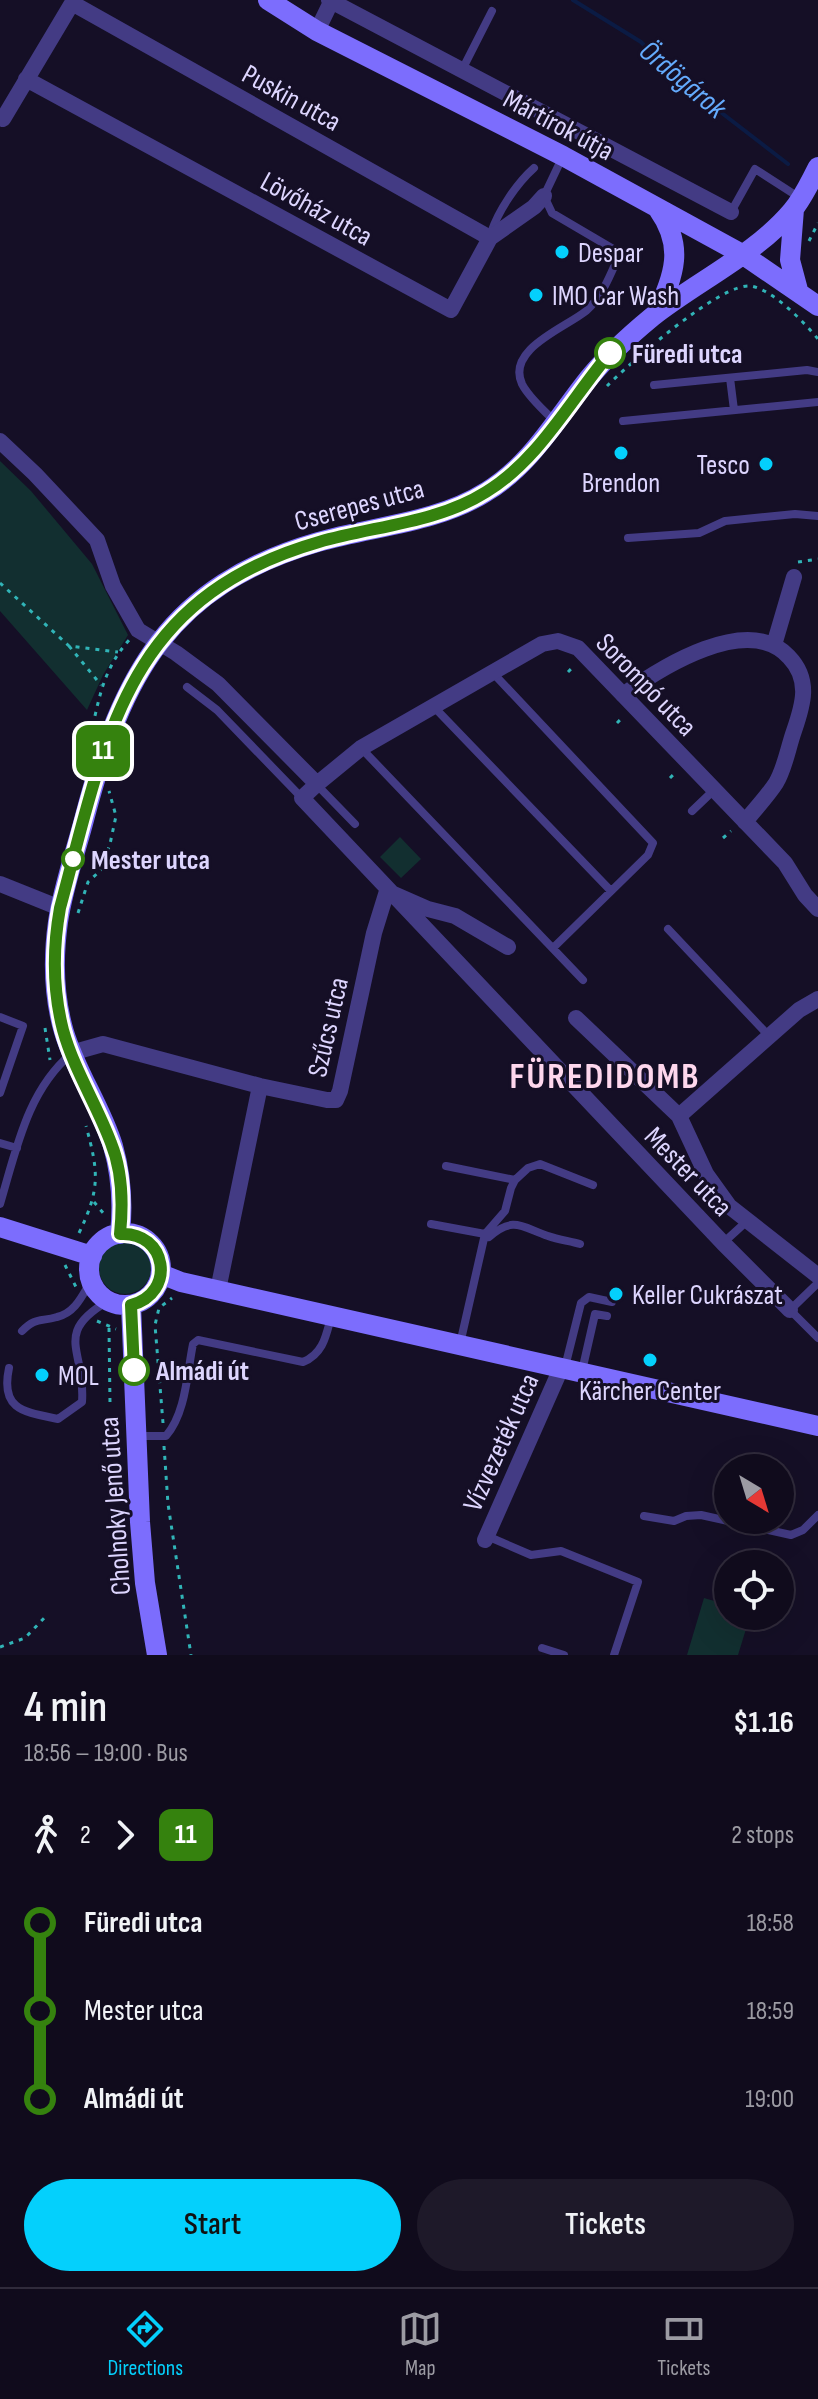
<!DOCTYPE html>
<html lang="en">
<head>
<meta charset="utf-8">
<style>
  :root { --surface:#100b1c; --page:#1e1929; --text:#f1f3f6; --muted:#9c9ba3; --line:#302b3b; --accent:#04d0fc }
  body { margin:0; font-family:"Sofia Sans Condensed",sans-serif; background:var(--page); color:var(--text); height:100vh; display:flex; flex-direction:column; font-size:30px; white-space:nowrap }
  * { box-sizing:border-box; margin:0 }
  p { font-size:26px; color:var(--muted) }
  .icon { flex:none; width:44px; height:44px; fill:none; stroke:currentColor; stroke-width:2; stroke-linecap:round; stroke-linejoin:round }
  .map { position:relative; height:1655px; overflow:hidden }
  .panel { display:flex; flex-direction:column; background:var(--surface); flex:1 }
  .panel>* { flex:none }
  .badge { padding:0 16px; border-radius:12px; font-size:28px; line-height:52px }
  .needle { width:52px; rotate:142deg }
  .tools { position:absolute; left:714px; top:1454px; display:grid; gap:16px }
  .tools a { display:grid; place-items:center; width:80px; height:80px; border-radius:50%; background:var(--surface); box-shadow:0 8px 32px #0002,0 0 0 2px var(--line); font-size:40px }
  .map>.badge { position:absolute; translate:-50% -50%; box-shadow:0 0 0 4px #fff }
  .legs { display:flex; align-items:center; gap:12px; height:88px; padding:0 24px; font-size:26px }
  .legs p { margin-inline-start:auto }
  .headline { display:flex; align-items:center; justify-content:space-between; height:136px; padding:0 24px }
  h1 { font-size:44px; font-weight:600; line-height:60px }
  .button { display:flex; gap:16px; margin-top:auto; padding:16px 24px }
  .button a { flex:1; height:92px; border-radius:48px; background:var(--accent); color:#111; font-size:32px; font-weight:600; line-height:92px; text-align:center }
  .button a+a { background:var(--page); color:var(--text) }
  ul { padding:0 24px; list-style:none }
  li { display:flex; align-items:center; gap:28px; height:88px; font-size:30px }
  li i { display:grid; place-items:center; width:12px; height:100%; margin:0 10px; background:currentColor }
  li i::after { content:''; width:20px; height:20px; margin:-10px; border:6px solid; border-radius:50%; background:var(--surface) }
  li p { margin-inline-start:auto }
  li:first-child i { background:linear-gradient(#0000 50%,currentColor 0) }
  li:last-child i { background:linear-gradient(currentColor 50%,#0000 0) }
  .tabs { display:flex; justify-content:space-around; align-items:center; height:112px; border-top:2px solid var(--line); background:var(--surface); font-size:22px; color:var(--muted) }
  .tabs a { display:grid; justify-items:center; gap:4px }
  .tabs .current { color:var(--accent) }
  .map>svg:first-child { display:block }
</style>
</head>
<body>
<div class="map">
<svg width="818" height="1655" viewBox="0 0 818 1655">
  <rect width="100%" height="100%" fill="#150f26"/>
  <path fill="#122f30" d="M0,461L31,491L92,564L128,635L103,675L87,710L0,611Z
    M400,837L421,859L401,878L380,857Z
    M99 1268a26 26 0 1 1 52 0a26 26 0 1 1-52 0Z
    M704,1598L728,1605V1616H750L738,1655H687Z"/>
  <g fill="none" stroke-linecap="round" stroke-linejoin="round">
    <path stroke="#0b1b44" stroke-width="4" d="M573,0L641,42L675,77L788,164"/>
    <path stroke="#31b4b7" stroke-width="3" stroke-dasharray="4 6" stroke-linecap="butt" d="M809,241L818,223
      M607,386C630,363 721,282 751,286C773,290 804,322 818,339
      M798,562L818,559
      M0,583L69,646L118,652
      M69,646L101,685
      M568,672L573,667
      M617,723L622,718
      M88,745C99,704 100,672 130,639
      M670,778L675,773
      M723,838L731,831
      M78,913L88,882L101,870L110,844L116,816L109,791
      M45,1028L50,1060
      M94,1202L104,1214
      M79,1233C100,1189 99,1173 86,1126
      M65,1265L76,1287
      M97,1321L116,1329
      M109,1328L110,1403
      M163,1423L155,1325L159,1308L172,1298
      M164,1446L168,1504L191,1655
      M0,1647L25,1638L48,1614"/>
    <path stroke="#433b84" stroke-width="8" d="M462,70L492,11
      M731,212L755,169L800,198
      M491,233C498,211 517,183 534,168
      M730,378L734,410
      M654,385L807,370L818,372
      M623,421L818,402
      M555,422C545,411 529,398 522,384C506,349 565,328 586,311C603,296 611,273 620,253L552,213L544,196L563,156
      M628,538L699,533L725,521L795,514L818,516
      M493,673L653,843L648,855L553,948
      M187,687L217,710L302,798
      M434,707L611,891
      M361,748L583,980
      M317,785L355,824
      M692,811L714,790
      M668,929L769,1036
      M0,1017L23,1026L0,1093
      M0,1143L17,1148
      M446,1166L515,1180
      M0,1204C16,1151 27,1091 71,1054
      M431,1224L485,1234
      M489,1237C514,1215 523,1228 548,1236C559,1240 570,1241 580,1244
      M723,1243L746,1222
      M818,1283L790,1310L818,1338
      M22,1331C36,1317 40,1322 57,1317C75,1313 82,1296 91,1281
      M460,1344L485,1234L505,1211L511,1188L515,1180L528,1168L540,1164L593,1185
      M565,1367L581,1303L589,1297L612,1302
      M9,1368C0,1410 24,1412 58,1419L82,1402C86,1350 52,1334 108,1301
      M582,1371L595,1314L607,1316
      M137,1436H166C186,1413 187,1373 193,1344L198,1340L303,1362C323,1354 326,1336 331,1317
      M644,1516L674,1521L686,1516L701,1515L791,1535L803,1530L818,1515
      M487,1536L531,1555L561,1551L638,1582L614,1655
      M542,1648L564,1655"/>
    <path stroke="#433b84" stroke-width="16" d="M329,0L731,212
      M72,3L490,238
      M317,31L332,0
      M26,79L451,310L490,238L534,207L544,196
      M3,119L74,0
      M0,441L35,474L97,540L113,586L138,630L176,653L218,684L317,784L302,798L723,1243L790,1310
      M774,645L794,577
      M623,695C660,668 748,612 789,657C811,680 803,705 794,731C788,748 785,768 776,783C767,797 755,809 745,822
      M317,784L361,748L542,644L558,641L578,648L785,863L805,895L818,909
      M0,884L60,908
      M576,1018L679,1116L706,1174L729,1206L818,1276
      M71,1053L103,1044L260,1086L327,1100H336L340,1091L374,933L387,891L428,909L455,916L508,947
      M679,1116L799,1010L818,999
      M218,1290L260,1086
      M485,1540L562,1366"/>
    <path stroke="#7c6dfd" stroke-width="20" d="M268,0L317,31L563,156L742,254L818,306
      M794,209L790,260L798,290
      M657,313C674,274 685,247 658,209
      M0,1227L92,1256
      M89 1269a36 36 0 1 1 72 0a36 36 0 1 1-72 0Z
      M120,1234C123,1205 121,1174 113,1146C101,1107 76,1072 64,1032C54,998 53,958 58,922C63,887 76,851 85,816C122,675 169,585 318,542C373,526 437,523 486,492C531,465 557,418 589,378C608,355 629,336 652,317C696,282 756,254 792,211C803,198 810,182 818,167
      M161,1274L181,1282L818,1426
      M131,1305L140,1522L145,1583L157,1655"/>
  </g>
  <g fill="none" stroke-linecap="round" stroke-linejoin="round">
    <g stroke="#fff" stroke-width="18">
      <path id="line-1" d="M134,1370L131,1305C177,1293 167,1231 120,1234C123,1205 122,1170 111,1143C97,1105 74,1070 63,1030C53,991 53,947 60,908C106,738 124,598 319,542C374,526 437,523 486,492C539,460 571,399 610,353"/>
    </g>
    <use href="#line-1" stroke="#35820e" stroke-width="12"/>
  </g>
  <g fill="#04d0fc" stroke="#150f26" stroke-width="3">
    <circle cx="562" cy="252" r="8"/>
    <circle cx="536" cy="295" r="8"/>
    <circle cx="621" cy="453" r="8"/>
    <circle cx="766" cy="464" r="8"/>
    <circle cx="616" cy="1294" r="8"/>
    <circle cx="650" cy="1360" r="8"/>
    <circle cx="42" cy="1375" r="8"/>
  </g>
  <g fill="#fff" stroke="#35820e" stroke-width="4">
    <circle cx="610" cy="353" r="14"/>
    <circle cx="73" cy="859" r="10"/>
    <circle cx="134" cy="1370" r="14"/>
  </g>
  <g text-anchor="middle" stroke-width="6" stroke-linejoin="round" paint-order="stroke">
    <g font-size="28" fill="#ddd5fe" stroke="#150f26">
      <text transform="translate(292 97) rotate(29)" y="10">Puskin utca</text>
      <text transform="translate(559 124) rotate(28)" y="10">Mártírok útja</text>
      <text transform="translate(317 208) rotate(29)" y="10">Lövőház utca</text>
      <text transform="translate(359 504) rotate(-15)" y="10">Cserepes utca</text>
      <text transform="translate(647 684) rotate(46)" y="10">Sorompó utca</text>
      <text transform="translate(327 1027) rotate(-77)" y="10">Szűcs utca</text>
      <text transform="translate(689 1171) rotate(46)" y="10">Mester utca</text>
      <text transform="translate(500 1442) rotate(-66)" y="10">Vízvezeték utca</text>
      <text transform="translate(114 1506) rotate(-94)" y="10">Cholnoky Jenő utca</text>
    </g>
    <g font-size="28" fill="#ddd5fe" stroke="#150f26" text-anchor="start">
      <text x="578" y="262">Despar</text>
      <text x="552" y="305">IMO Car Wash</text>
      <text x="750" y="474" text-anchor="end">Tesco</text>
      <text x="621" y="492" text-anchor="middle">Brendon</text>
      <text x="632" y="1304">Keller Cukrászat</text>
      <text x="58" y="1385">MOL</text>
      <text x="650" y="1400" text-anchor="middle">Kärcher Center</text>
    </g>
    <g font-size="28" font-weight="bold" fill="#ddd5fe" stroke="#150f26" text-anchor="start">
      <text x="632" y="363">Füredi utca</text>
      <text x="91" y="869">Mester utca</text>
      <text x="156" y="1380">Almádi út</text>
    </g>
    <g font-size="30" font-style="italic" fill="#64abfd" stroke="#150f26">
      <text transform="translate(683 79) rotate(40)" y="10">Ördögárok</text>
    </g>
    <g font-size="36" font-weight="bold" letter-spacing="2" fill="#fed7ed" stroke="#150f26">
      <text x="605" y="1088">FÜREDIDOMB</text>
    </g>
  </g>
</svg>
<div class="tools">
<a><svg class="needle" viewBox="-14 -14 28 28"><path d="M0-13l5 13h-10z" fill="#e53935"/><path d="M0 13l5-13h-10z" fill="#9c9ba3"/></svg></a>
<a><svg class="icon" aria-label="locate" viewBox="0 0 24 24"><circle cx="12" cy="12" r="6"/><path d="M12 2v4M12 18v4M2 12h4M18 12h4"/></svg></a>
</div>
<b class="badge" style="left:103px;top:751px;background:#35820e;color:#fff">11</b>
</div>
<section class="panel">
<div class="headline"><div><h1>4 min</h1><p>18:56 – 19:00 · Bus</p></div><b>$1.16</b></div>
<div class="legs"><svg class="icon" aria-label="walk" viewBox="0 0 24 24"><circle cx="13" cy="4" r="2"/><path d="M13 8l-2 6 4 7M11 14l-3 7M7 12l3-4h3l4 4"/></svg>2<svg class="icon" aria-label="forward" viewBox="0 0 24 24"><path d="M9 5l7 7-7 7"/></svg><b class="badge" style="background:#35820e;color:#fff">11</b><p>2 stops</p></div>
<ul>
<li><i style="color:#35820e"></i><b>Füredi utca</b><p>18:58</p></li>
<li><i style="color:#35820e"></i><span>Mester utca</span><p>18:59</p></li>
<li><i style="color:#35820e"></i><b>Almádi út</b><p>19:00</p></li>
</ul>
<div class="button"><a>Start</a><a>Tickets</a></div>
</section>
<nav class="tabs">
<a class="current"><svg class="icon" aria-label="directions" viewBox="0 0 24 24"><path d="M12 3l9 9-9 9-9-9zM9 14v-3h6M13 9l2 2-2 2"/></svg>Directions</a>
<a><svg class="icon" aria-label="map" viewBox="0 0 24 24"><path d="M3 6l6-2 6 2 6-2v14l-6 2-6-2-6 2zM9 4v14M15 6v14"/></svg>Map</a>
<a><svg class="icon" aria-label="tickets" viewBox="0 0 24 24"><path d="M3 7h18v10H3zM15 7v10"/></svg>Tickets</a>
</nav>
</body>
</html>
